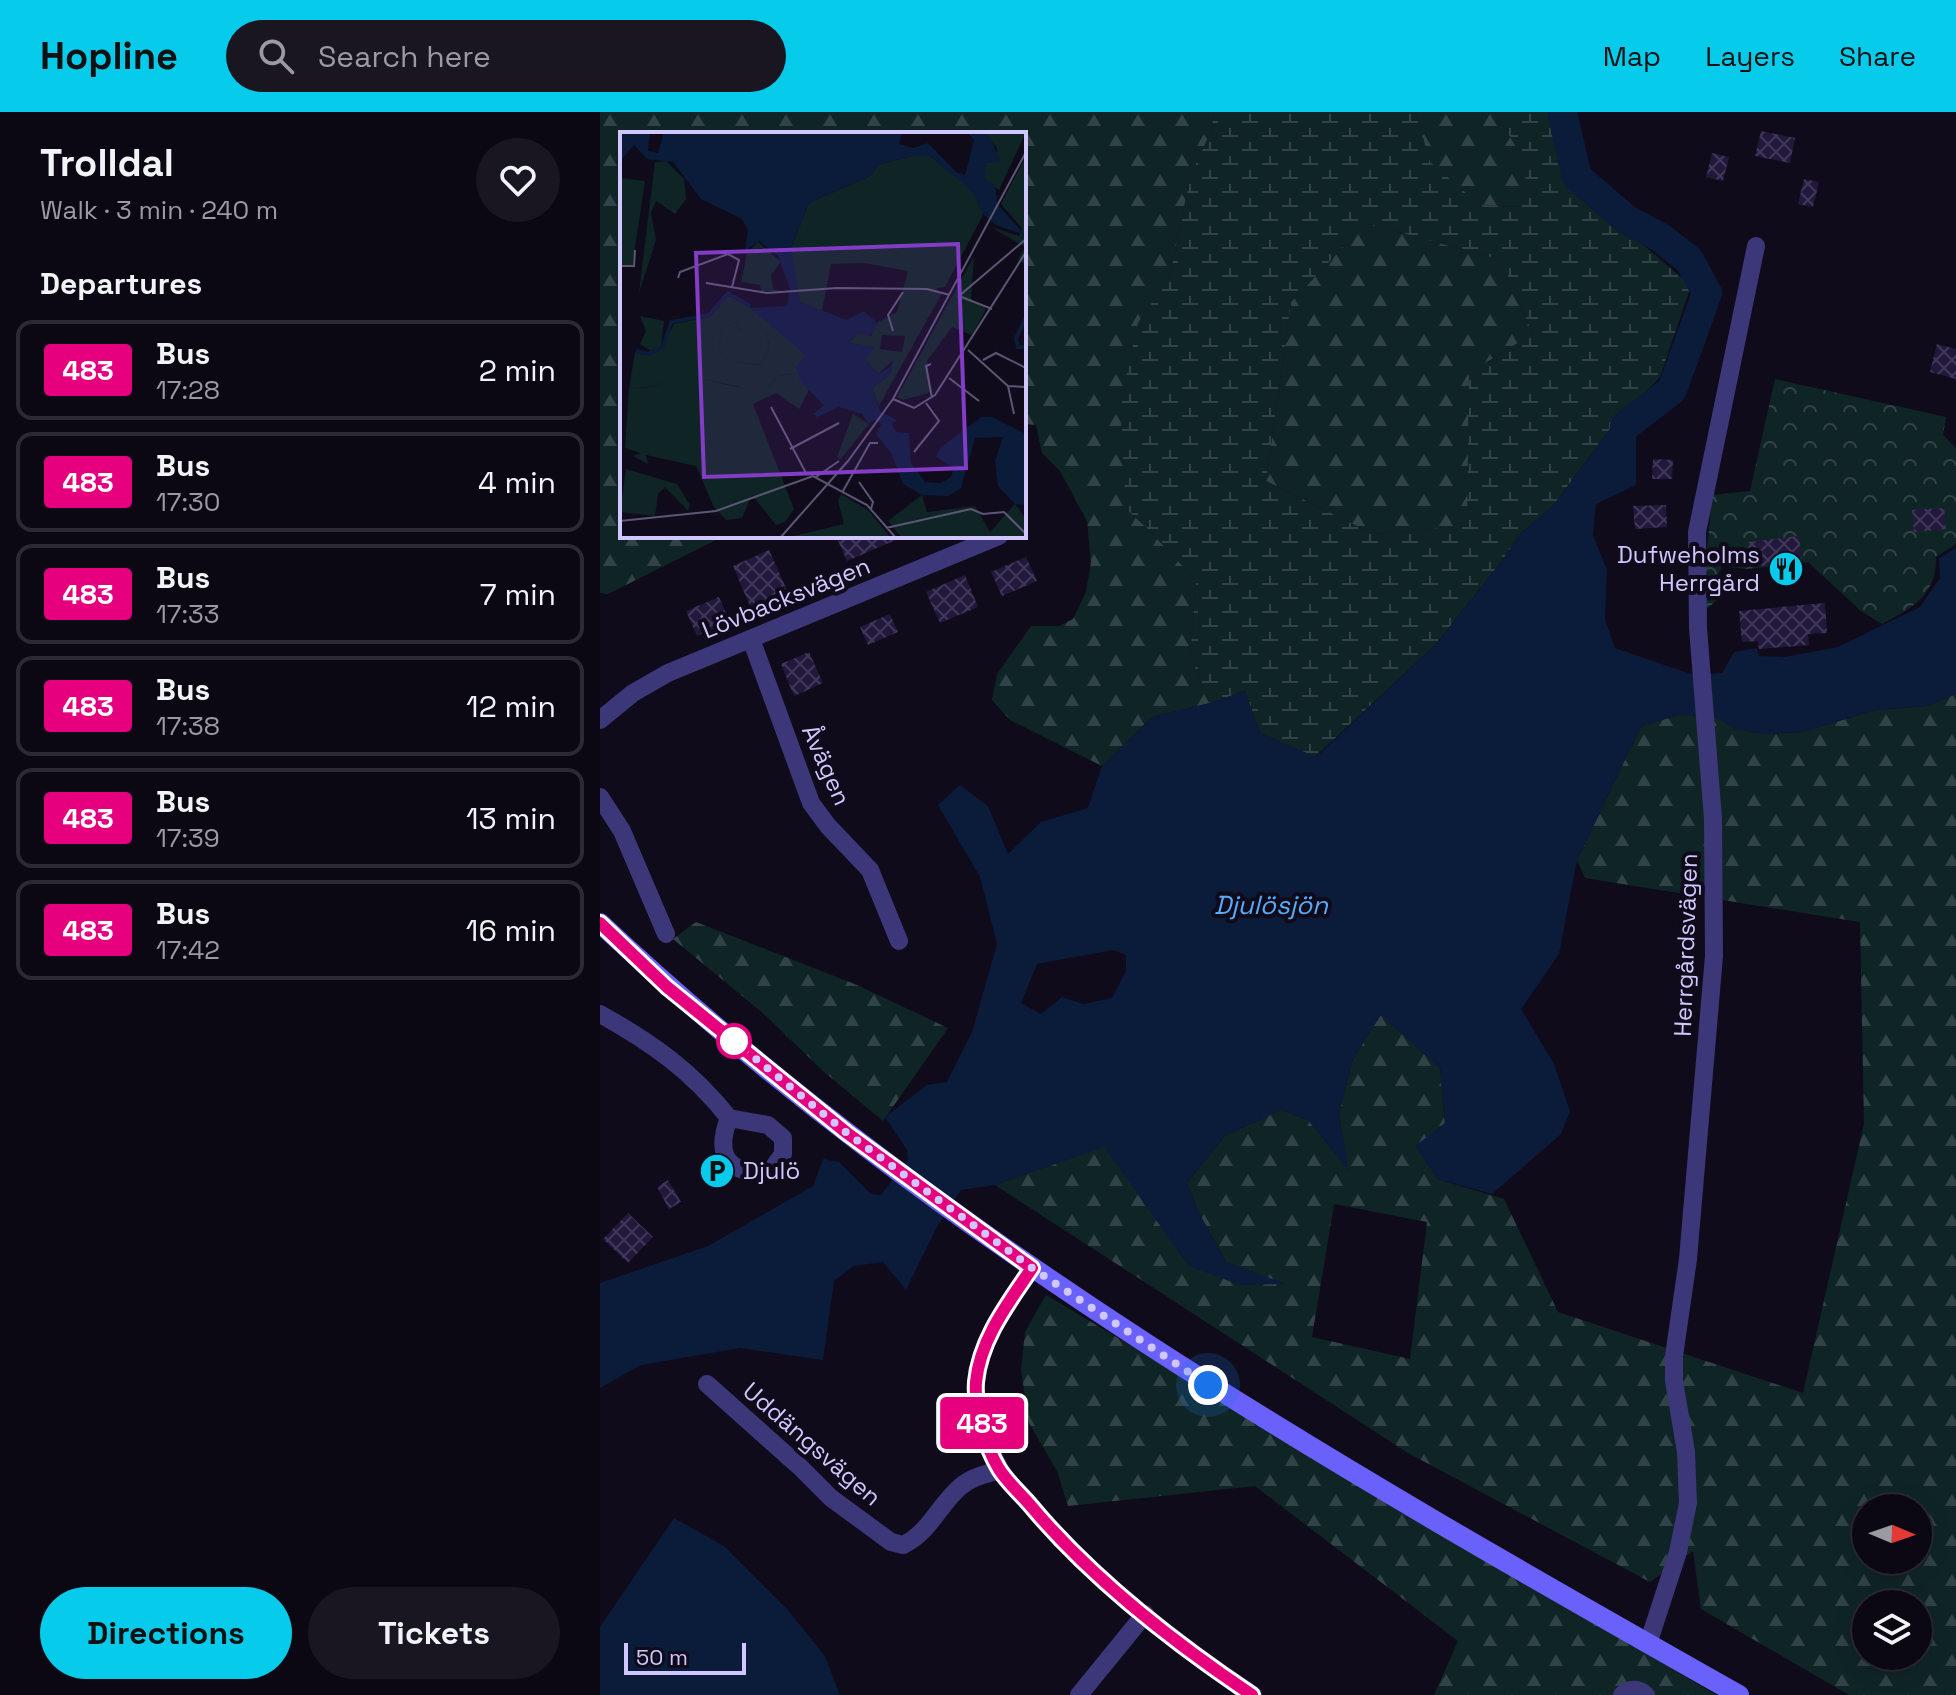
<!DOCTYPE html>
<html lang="en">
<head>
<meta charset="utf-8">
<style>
  :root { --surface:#0b0814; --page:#191622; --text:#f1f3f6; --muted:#9a9aa0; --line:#2b2934; --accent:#06cbea }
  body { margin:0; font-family:"Space Grotesk",sans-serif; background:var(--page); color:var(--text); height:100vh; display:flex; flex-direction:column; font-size:30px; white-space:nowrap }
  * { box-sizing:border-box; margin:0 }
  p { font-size:26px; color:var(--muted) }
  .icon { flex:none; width:44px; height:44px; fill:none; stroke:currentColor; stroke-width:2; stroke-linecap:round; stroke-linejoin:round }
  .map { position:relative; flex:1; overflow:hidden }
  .side { display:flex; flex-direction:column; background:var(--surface); width:600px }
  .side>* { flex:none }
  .badge { padding:0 16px; border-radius:6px; font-size:28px; line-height:52px }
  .needle { width:52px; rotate:92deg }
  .controls { position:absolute; left:1252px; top:1382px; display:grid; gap:16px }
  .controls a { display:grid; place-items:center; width:80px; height:80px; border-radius:50%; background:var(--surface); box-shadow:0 4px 20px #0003,0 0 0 2px var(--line); font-size:40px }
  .scale { position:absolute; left:24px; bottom:20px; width:122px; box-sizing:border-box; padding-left:8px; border:4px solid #cfc7fd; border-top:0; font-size:22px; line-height:28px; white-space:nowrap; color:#cfc7fd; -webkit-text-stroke:6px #0f0b1b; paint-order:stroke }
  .you { position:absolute; width:40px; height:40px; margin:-20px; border:6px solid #fff; border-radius:50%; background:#1a73e8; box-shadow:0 0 0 12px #1a73e833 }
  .map>.badge { position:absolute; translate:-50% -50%; box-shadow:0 0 0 4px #fff }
  h2 { padding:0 40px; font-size:30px; line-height:72px }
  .round { display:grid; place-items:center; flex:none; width:84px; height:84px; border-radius:42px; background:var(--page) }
  .summary { display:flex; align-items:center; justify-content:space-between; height:136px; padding:0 40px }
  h1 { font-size:38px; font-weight:700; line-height:60px }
  .action { display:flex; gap:16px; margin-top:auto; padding:16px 40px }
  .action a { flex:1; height:92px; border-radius:48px; background:var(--accent); color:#111; font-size:32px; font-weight:700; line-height:92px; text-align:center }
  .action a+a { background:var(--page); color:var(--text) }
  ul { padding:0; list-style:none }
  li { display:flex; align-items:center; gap:24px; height:100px; margin:0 16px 12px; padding:0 24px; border:4px solid var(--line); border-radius:16px }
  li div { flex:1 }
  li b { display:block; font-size:30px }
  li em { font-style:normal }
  li .badge { min-width:88px; font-weight:700; text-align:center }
  header { display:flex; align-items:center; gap:48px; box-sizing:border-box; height:112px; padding:0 40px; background:var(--accent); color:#111 }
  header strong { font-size:38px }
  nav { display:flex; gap:44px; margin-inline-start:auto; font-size:28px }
  .search { width:560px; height:72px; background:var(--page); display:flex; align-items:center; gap:20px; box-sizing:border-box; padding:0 28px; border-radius:44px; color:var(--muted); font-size:30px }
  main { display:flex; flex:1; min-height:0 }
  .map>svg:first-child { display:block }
</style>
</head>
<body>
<header>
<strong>Hopline</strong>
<div class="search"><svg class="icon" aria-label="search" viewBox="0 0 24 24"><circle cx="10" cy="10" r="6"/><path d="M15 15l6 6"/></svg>Search here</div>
<nav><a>Map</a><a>Layers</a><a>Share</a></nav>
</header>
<main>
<section class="side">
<div class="summary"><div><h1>Trolldal</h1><p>Walk · 3 min · 240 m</p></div><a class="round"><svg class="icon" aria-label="heart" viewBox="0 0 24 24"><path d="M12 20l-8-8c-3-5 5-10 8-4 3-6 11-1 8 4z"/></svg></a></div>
<h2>Departures</h2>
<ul>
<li><span class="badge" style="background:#e6007e;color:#fff">483</span><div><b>Bus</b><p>17:28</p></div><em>2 min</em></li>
<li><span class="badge" style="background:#e6007e;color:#fff">483</span><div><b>Bus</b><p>17:30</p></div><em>4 min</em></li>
<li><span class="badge" style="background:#e6007e;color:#fff">483</span><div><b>Bus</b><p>17:33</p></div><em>7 min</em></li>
<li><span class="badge" style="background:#e6007e;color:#fff">483</span><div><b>Bus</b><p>17:38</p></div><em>12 min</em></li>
<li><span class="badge" style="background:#e6007e;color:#fff">483</span><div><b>Bus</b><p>17:39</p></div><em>13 min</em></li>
<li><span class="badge" style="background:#e6007e;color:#fff">483</span><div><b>Bus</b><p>17:42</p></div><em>16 min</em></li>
</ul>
<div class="action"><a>Directions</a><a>Tickets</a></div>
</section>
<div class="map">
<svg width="1356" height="1583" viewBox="0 0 1356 1583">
  <defs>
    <pattern id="forest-firs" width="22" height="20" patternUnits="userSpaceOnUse" patternTransform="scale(2)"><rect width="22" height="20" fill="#0f2525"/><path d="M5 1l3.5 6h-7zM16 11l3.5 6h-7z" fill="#314346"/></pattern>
    <pattern id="wetland-marsh" width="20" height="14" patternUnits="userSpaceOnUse" patternTransform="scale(2)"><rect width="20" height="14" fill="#0f2525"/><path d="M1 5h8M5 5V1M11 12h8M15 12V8" fill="none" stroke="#314346"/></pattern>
    <pattern id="park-crowns" width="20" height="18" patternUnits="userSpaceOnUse" patternTransform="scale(2)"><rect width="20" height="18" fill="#0f2525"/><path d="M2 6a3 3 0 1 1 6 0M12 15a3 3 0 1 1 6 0" fill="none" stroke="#314346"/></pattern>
    <pattern id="building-cross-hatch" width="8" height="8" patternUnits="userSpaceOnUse" patternTransform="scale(2)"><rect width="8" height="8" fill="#21183c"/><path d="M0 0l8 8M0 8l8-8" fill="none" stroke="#403859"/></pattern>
  </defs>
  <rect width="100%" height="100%" fill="#0f0b1b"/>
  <path fill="url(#forest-firs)" fill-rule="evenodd" d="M0,0H614L611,20L591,62L570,164L538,211L526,397L546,415L596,468L590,544L610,591L552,605L502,654L410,608L392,588L397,562L431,514H459L473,507L486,480L491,450L487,409L460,359L442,341L436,313L424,312V22H22V424H124L8,482L0,481Z
    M816,0H895L927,53L923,95L880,93L829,50Z
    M766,111L901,148L933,222L869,261L868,414L773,422L666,369L691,190Z
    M1356,582V1583H1249L1101,1497L1093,1439L1050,1470L808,1341L395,1073L505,1034L589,1154L683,1172L626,1150L598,1099L587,1071L625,1024L681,998L708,1008L748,1057L739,1002L753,947L781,902L840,956L845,1012L816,1034L837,1067L904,1087L958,1200L1203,1281L1264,1012L1260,810L985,766L977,748L1041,614L1079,603L1114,604L1136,617L1165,622L1202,620L1276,598L1327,594ZM734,1092L827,1110L810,1247L712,1225ZM1266,1396H1318V1448H1266ZM1266,1492H1318V1544H1266Z
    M96,810L257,873L348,916L283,1009L223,959L164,902L73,827Z
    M446,1183L1116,1583H834L858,1529L655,1374L468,1394L457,1359L429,1311L421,1258L425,1220Z"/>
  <path fill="url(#wetland-marsh)" fill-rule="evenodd" d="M614,0H816L830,50L880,93L922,95L927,53L895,0H949L967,67L1091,174L1060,265L1013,313L953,394L921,421L902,449L835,533L715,645L660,621L645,579L610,591L590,544L596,468L546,415L526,397L520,292L538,211L570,164L591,62L611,20ZM766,111L901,148L933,222L869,261L867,414L773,422L666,369L691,190Z"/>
  <path fill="url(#park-crowns)" d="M1175,267L1346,305L1343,323L1356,336V432L1336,445C1337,483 1312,496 1282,512L1261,499L1208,450L1146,457L1122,454L1117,465L1128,478L1107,497L1103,484L1112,383L1150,379Z"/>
  <path fill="#0b1b3a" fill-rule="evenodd" d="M1013,313L1025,314L1036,319V373L996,392L993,423L1007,458L1005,507L1015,536L1094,563L1122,561L1134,540L1157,536L1159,544L1184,545L1238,535L1320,495L1340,466L1339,446L1356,436V582L1327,594L1276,598L1202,620L1165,622L1136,617L1114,604L1079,603L1041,614L977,748L959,842L921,897L954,952L970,999L961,1022L892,1082L837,1067L815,1034L845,1011L840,956L781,903L753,947L739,1002L749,1059L708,1008L681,998L625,1024L587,1071L598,1099L626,1150L686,1172L640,1173L589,1154L504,1035L395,1073L361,1078L337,1115L306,1178L283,1150L254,1154L234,1169L223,1248L140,1236L41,1253L0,1276V1171L108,1134L213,1074L223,1047L239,1050L271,1082L281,1083L308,1048L307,1038L285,1005L327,973L347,970L372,920L397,832L380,765L338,693L360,673L388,694L408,742L441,710L488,696L502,654L552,605L610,591L645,579L660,621L716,645L835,533L902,449L921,421L953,394ZM513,838L526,843V859L512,886L483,892L462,885L441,902L421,891L437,852Z
    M74,1406L124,1434L187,1497L225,1544L240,1583H0V1515Z"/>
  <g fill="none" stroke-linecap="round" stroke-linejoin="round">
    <path stroke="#0b1b3a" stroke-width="30" d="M962,0L977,65L1027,108L1060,125L1089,148L1107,181L1072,278L1025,314"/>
  </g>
  <path fill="url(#building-cross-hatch)" d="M1161,19L1195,26L1190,51L1155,44Z
    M1112,41L1129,45L1123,69L1106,65Z
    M1204,67L1219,70L1213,95L1198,92Z
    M1337,232L1356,237V267L1330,260Z
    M1053,347L1073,348L1072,367H1052Z
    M1066,393L1067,415L1035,417L1033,394Z
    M1344,396L1346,417L1314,420L1312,398Z
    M236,424H305L247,449Z
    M1199,424L1202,449L1151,455L1148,430Z
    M169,438L190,485L153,501L133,454Z
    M426,445L437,469L402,484L391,460Z
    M365,463L378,495L340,511L326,480Z
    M119,485L130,510L97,524L86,499Z
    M1225,491L1227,521L1208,522L1209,533L1159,537L1158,529L1142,530L1139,499Z
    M290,502L298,520L268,533L260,515Z
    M209,540L223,571L194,584L181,552Z
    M68,1068L81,1090L69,1097L57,1075Z
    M28,1101L53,1125L28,1151L3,1127Z"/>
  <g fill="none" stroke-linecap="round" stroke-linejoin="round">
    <path stroke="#3c3779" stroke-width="18" d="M151,527L211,691L228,714L270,758L299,829
      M0,608L33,581L68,561L399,424
      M0,685L22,719L66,822
      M0,902C52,931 92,959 129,1006L168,1013L183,1026V1042L170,1060C129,1063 114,1045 129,1006
      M432,1156C409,1190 380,1227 376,1270C374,1297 386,1333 400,1357C407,1370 421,1383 431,1394C493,1468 573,1530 653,1583
      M107,1272L200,1355L231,1386L291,1430L303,1433C329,1421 339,1393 360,1375C372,1365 385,1362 400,1358
      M1048,1532L1078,1440L1088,1391L1086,1340L1074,1269V1244L1088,1147L1114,844L1113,707L1098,516L1097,420L1156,134
      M479,1583L545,1502
      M1022,1583C1029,1576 1039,1576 1046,1583"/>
    <path stroke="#6a61fb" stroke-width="20" d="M0,811C338,1129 738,1356 1139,1583"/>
  </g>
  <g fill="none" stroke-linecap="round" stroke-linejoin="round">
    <g stroke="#fff" stroke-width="18">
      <path id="line" d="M0,811L67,875L247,1021L432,1156C409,1190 380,1227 376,1270C374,1298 385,1333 399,1357C407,1370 421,1382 431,1394C492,1467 573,1530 652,1583"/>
    </g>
    <use href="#line" stroke="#e6007e" stroke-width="12"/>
    <path stroke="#cfc7fd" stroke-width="8" stroke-dasharray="0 14.4" d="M134,929L247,1021L432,1156L608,1273"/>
  </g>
  <defs>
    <g id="restaurant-disc" transform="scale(1.8)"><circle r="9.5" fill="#06cbea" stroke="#0f0b1b"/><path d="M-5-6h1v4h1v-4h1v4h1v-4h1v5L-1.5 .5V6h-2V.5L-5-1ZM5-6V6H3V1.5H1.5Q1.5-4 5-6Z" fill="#111"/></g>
    <g id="parking-disc" transform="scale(1.8)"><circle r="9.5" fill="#06cbea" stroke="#0f0b1b"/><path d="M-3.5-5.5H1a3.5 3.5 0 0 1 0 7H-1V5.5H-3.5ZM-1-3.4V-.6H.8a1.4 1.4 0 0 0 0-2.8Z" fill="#111"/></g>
  </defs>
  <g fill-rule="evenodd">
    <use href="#restaurant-disc" x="1186" y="457"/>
    <use href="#parking-disc" x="117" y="1059"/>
  </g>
  <circle fill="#fff" stroke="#e6007e" stroke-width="4" cx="134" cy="929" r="16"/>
  <g text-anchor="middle" stroke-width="8" stroke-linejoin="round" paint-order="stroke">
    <g font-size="24" fill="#cfc7fd" stroke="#0f0b1b" text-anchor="end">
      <text x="1160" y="451">Dufweholms<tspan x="1160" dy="28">Herrgård</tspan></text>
      <text x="143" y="1067" text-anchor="start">Djulö</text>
    </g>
    <g font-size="24" fill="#cfc7fd" stroke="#0f0b1b">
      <text transform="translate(186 486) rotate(-22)" y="8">Lövbacksvägen</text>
      <text transform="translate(226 653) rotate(66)" y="8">Åvägen</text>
      <text transform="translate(1086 833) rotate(-88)" y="8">Herrgårdsvägen</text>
      <text transform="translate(212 1332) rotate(41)" y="8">Uddängsvägen</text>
    </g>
    <g font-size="26" font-style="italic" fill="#58aafa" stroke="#0f0b1b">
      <text x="671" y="802">Djulösjön</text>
    </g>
  </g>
  <g transform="translate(20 20)">
    <rect width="406" height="406" fill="#0f0b1b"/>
    <path d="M0,46L25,49L12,135L0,132Z" fill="#0f2525"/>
    <path d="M363,0H406L379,58L364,47L365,31L377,23V16ZM293,24H310L337,45L354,61L363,83L325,155L316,156L321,163L259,274L252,256L271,241L273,228L258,242L245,227L253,216L229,211L237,201L251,204L258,190L277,180L288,139L244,131L211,132L202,179L179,170L171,116L189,71L250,44L259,32ZM262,203L285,204L282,220L260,217ZM406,24V133L398,127L405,115L371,95L399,104L402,96L381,72ZM46,29L64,47L66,67L55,82L36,69L31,81L36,108L19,161L35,30ZM354,124L351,167L366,177L352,203L332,195L307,229L312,260L283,268L277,265ZM115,190L122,200L147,199L149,215L141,233L111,230L98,218L103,195ZM61,241L116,255L147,256L158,244L178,241L189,258L179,277L156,261L133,272L174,377L165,390L156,393L132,363L122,386L106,388L94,375L76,334L26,323L28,332L13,324L21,321L5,316L9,257L35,254ZM233,282L249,292L220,328L217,325ZM6,337L57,352L70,373L68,379L45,355L38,362L35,384L0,380ZM221,362L248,378L271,406H165L224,392L218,369ZM302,363L307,380L355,374L370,400L395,372L406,387V406H282L268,389Z" fill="#0f2525" fill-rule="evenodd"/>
    <path d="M107,164L122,168L187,223L178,241L158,244L147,256L129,257L61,242L35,254L9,257L15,220L24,223L41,216L54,192L90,185ZM115,190L122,200H147L149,215L141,233L112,230L98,218L103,196ZM20,184L44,189L41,214L31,219L20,212L26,199Z" fill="#0f2525" fill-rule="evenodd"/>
    <path d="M138,110L161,130L151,143L153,157L160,159H141L140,153L121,150L127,121Z" fill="#0f2525"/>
    <path d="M0,0H30L28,19L38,21L44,0H282L279,12L293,16L308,11L336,40L345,43L354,8L347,0L369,3L381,30L366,31L365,47L375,53L378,73L405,103L376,93L361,80L354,61L310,24H294L259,32L250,44L189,71L171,116L180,170L227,188L244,179L258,192L250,204L237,201L229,211L255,215L245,227L258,242L270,235L274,225L271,241L252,256L260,279L277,288L272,292L276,300L289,301L291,331L305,350L321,351L331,345L334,336L316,325L320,316L361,285H372L406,302V373L395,372L378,354L375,329L383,305L355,306L341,356L328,364L302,363L283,352L271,321L256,302L261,292L255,288L248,292L242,282L219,275L197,285L193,282L204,273L181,250L176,235L186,223L130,176L167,174L170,157L158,124L139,109L125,119L128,98L122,87L81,67L53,30L27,27L14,13L0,29Z" fill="#0b1b3a"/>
    <path fill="none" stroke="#0b1b3a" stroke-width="4" d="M406,186L396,206L398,215H406M16,219L28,222L43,215L51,190L89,183L108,161L130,174"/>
    <path fill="none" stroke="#5c5675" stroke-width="2" d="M0,134H14L15,118M58,146L60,140L108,122L119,128L112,155M93,152L86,151L147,161L217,156L307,157L330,163M372,177L339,164L406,107M273,199L268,183L283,160M348,218L388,254L406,255M363,228L376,221L406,236M311,232L306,234L312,266M329,246L359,269M388,254L394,282M273,267L294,276L315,263L406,120M151,275L187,343M170,317L219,291M294,320L319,289L306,271M196,345L219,329M239,350L253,370L251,377M223,359L250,311H258M0,389L96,379L193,344L247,373L276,406M266,396L351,377L363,382L384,380L406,402M160,406L228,329L273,267L406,20"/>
    <path fill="#833cc5" fill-opacity="0.15" stroke="#833cc5" stroke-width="4" d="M338,112L346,336L84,345L76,121Z"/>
    <rect width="406" height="406" fill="none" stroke="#cfc7fd" stroke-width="4"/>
  </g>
</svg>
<div class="controls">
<a><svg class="needle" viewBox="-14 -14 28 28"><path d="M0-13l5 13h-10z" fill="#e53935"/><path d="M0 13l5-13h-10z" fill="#9a9aa0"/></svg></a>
<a><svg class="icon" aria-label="layers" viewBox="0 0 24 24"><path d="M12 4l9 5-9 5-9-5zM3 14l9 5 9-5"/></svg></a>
</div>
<div class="scale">50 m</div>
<div class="you" style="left:608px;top:1273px"></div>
<b class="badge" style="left:382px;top:1311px;background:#e6007e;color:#fff">483</b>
</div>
</main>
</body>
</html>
